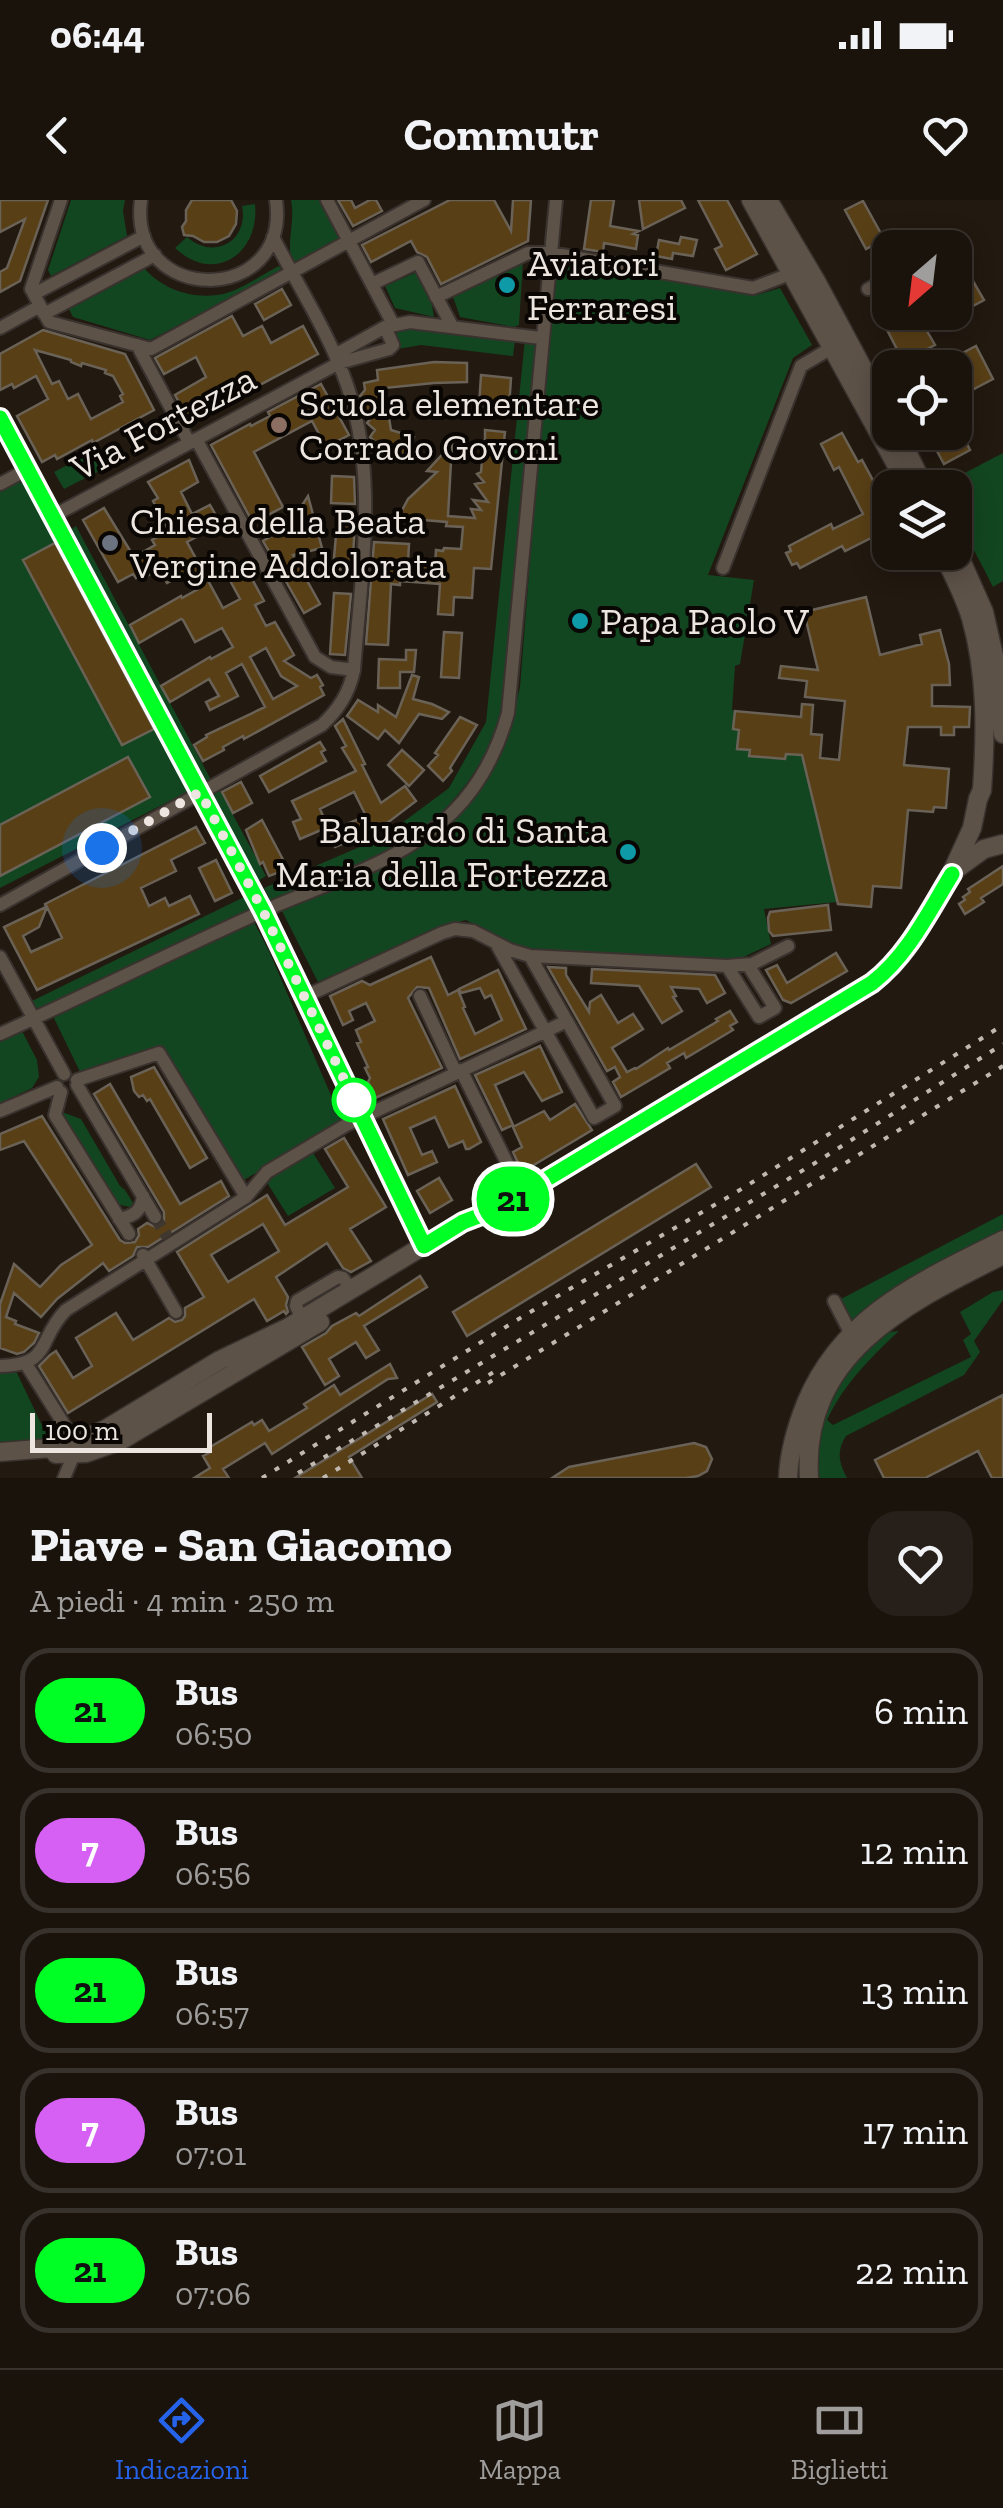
<!DOCTYPE html>
<html lang="it">
<head>
<meta charset="utf-8">
<style>
  :root { --surface:#1a130c; --page:#27201a; --text:#f1f3f6; --muted:#9f9e9d; --line:#38322d; --accent:#2563eb }
  body { margin:0; font-family:"Zilla Slab",serif; background:var(--page); color:var(--text); height:100vh; display:flex; flex-direction:column; font-size:38px; white-space:nowrap }
  * { box-sizing:border-box; margin:0 }
  p { font-size:32px; color:var(--muted) }
  .icon { flex:none; width:55px; height:55px; fill:none; stroke:currentColor; stroke-width:2; stroke-linecap:round; stroke-linejoin:round }
  .map { position:relative; height:1278px; overflow:hidden }
  .sheet { display:flex; flex-direction:column; background:var(--surface); flex:1 }
  .sheet>* { flex:none }
  .badge { padding:0 20px; border-radius:32px; font-size:35px; line-height:65px }
  .needle { width:65px; rotate:208deg }
  .controls { position:absolute; left:872px; top:30px; display:grid; gap:20px }
  .controls a { display:grid; place-items:center; width:100px; height:100px; border-radius:20px; background:var(--surface); box-shadow:0 5px 25px #0003,0 0 0 2px var(--line); font-size:50px }
  .scale { position:absolute; left:30px; bottom:25px; width:182px; box-sizing:border-box; padding-left:10px; border:5px solid #ede6e0; border-top:0; font-size:28px; line-height:35px; white-space:nowrap; color:#ede6e0; -webkit-text-stroke:8px #090603; paint-order:stroke }
  .you { position:absolute; width:50px; height:50px; margin:-25px; border:8px solid #fff; border-radius:50%; background:#1a73e8; box-shadow:0 0 0 15px #1a73e833 }
  .map>.badge { position:absolute; translate:-50% -50%; box-shadow:0 0 0 5px #fff }
  .round { display:grid; place-items:center; flex:none; width:105px; height:105px; border-radius:30px; background:var(--page) }
  .overview { display:flex; align-items:center; justify-content:space-between; height:170px; padding:0 30px }
  h1 { font-size:48px; font-weight:800; line-height:75px }
  ul { padding:0; list-style:none }
  li { display:flex; align-items:center; gap:30px; height:125px; margin:0 20px 15px; padding:0 10px; border:5px solid var(--line); border-radius:30px }
  li div { flex:1 }
  li b { display:block; font-size:38px }
  li em { font-style:normal }
  li .badge { min-width:110px; font-weight:700; text-align:center }
  .status { display:flex; justify-content:space-between; align-items:center; height:70px; padding:0 50px; background:var(--surface); direction:ltr }
  .status svg { height:28px; fill:currentColor }
  header { display:flex; justify-content:space-between; align-items:center; height:130px; padding:0 30px; background:var(--surface); font-size:45px; font-weight:800 }
  .dock { display:flex; justify-content:space-around; align-items:center; height:140px; border-top:2px solid var(--line); background:var(--surface); font-size:28px; color:var(--muted) }
  .dock a { display:grid; justify-items:center; gap:5px }
  .dock .active { color:var(--accent) }
  .map>svg:first-child { display:block }
</style>
</head>
<body>
<div class="status"><b>06:44</b><svg viewBox="0 0 49 12"><path d="M0 12V9h3v3zM5 12V6h3v6zM10 12V3h3v9zM15 12V0h3v12zM26 1h20v11H26zM47 4h2v5h-2z"/></svg></div>
<header><svg class="icon" aria-label="back" viewBox="0 0 24 24"><path d="M15 5l-7 7 7 7"/></svg>Commutr<svg class="icon" aria-label="heart" viewBox="0 0 24 24"><path d="M12 20l-8-8c-3-5 5-10 8-4 3-6 11-1 8 4z"/></svg></header>
<div class="map">
<svg width="1003" height="1278" viewBox="0 0 1003 1278">
  <rect width="100%" height="100%" fill="#221910"/>
  <path fill="#124620" d="M71,0H125L123,11L127,36L51,76L48,70Z
    M291,0H321L341,40L294,65C284,47 296,24 291,0Z
    M255,4C260,54 214,85 175,48L187,37C214,61 249,41 242,6Z
    M557,58L757,95L780,88L812,145L793,158L708,375L754,380L740,464L735,466L732,510L735,511L733,529L739,530L737,549L750,550V556L785,559L786,554L803,555L837,702L764,709L771,744L733,762L527,752L466,720L445,725L318,782L281,709L417,647L493,567L507,540L520,487L548,133Z
    M523,61L519,125L514,127L460,117L452,94Z
    M279,66L282,71L150,140L73,117L69,109L144,68C163,90 194,100 223,94C239,91 263,74 279,66Z
    M417,72L431,100L434,117L395,108L385,86Z
    M422,127L515,140L513,156L421,145L397,149L392,135L404,129Z
    M525,139L537,141L507,481C504,495 502,512 497,526C455,637 370,661 272,704L264,688L383,637L449,588L486,522Z
    M92,252L110,259L113,264L64,289L54,272Z
    M1003,253V381L993,387C978,355 947,311 957,277Z
    M14,280L25,284L59,340L195,588L0,688V288Z
    M76,326L211,580L202,584L66,333Z
    M220,591L266,676L256,682L209,596Z
    M244,697L250,710L38,813L32,801Z
    M253,720L269,751L342,921L244,980L164,849L82,876L52,814Z
    M22,831L37,860L39,877L32,888L0,903V840Z
    M62,912L81,919L120,986L125,990L133,1003L130,1007L116,1004Z
    M313,953L335,988L288,1016L266,981Z
    M1003,1014V1036L854,1121L850,1119L839,1100Z
    M1003,1090V1100L974,1141L980,1152L964,1175L846,1236C836,1251 839,1263 847,1278H814L817,1230L845,1170L881,1133L899,1131C872,1156 843,1185 827,1220L833,1225L971,1157L963,1140L971,1134L960,1112L993,1092Z
    M0,1170L16,1171L48,1238L47,1246L0,1247Z"/>
  <path fill="#583f16" stroke="#6a6256" stroke-width="2.5" fill-rule="evenodd" d="M0,0H48L20,81L0,92V72L7,68L25,19L0,32Z
    M192,0H231L237,11L236,24L229,36L217,42H204L193,36L184,35L182,27L186,21V10Z
    M338,0H351L355,8L370,0H376L382,11L353,26Z
    M450,0H494L511,31L513,0H531L528,41L441,84L427,57L417,52L411,41L371,62L362,45Z
    M591,0H614L610,26L639,31L633,34L638,35L636,49L604,43L603,52L584,49Z
    M639,0H681L685,8L643,29Z
    M698,0H727L757,54L726,70L715,49L722,46Z
    M863,1L884,39L866,49L845,10Z
    M681,37L697,40L693,56L673,53L672,59L656,56L659,40L679,44Z
    M966,69L984,100L927,131L935,145L903,161L878,112L890,109V112H955V75Z
    M282,89L291,105L264,120L255,104Z
    M232,116L243,136L262,126L271,143L303,126L318,154L190,222L175,195L206,177L196,157L164,174L155,158Z
    M43,130L125,154L154,210L93,243L92,240L57,259L55,255L42,262L17,216L48,199L36,176L14,188L12,184L0,190V154ZM35,150L71,160V162L81,166L82,163L106,170L105,173L113,176L123,194L120,196L123,202L91,219L78,194L68,199L59,181L52,184Z
    M976,146L993,179L955,199V168H934Z
    M434,162L467,163V182L434,183L384,188L391,230L414,237L409,256L386,250V243L377,244L370,237L375,230L367,223L374,215L364,209L368,201L360,196L365,190L364,183L378,180L377,170Z
    M481,175L511,178L509,208L479,206Z
    M321,184L349,235L326,247L312,221L254,252L283,307L253,323L211,245L250,224L251,226L270,216L268,212Z
    M485,230L505,232L491,369L474,368L472,398L454,397L453,415L438,414L440,384L400,381V385L391,384L388,445L366,444L374,342L409,344L408,363L435,366L436,350L443,351L444,348L461,349L463,327L446,326L447,322L398,318L408,299L437,272L427,271L452,244L448,316L475,318L471,309L481,310L473,300L488,302L475,284L484,282L477,274L481,272L482,260L478,256L487,253L479,244L485,240Z
    M940,232H961L970,250L944,264L930,238Z
    M842,233L858,262L862,260L883,299L875,302L886,323L880,326L883,332L845,351L842,346L800,368L797,363L792,365L786,353L791,351L789,346L831,324L833,329L863,314L839,267L834,270L821,244Z
    M189,260L198,282L181,292L192,314L210,305L221,324L187,342L223,408L240,399L226,373L245,366L264,401L255,405L266,426L275,422L294,455L284,461L311,478L317,475L323,485L320,487L324,495L244,539L243,536L223,547L224,550L203,561L194,545L207,537L206,535L265,507L242,464L226,473L238,496L210,510L206,502L219,496L209,479L170,502L161,486L210,457L211,459L233,447L222,428L195,442L183,420L181,419L139,443L130,425L181,396L182,398L200,388L190,370L167,383L159,369L144,378L142,374L136,378L133,374L118,382L83,320L104,308L134,357L155,345L152,340L169,331L153,301L158,298L148,282ZM266,448L281,476L297,486L273,499L250,457Z
    M332,276L354,277L355,304L331,303Z
    M308,296L322,348L293,355L320,404L304,413L263,341L304,318L301,307Z
    M337,324L355,325L352,370L333,369Z
    M55,343L154,529L122,545L23,360Z
    M334,393L351,394L345,455L330,454Z
    M866,397L880,455L922,444L920,435L940,430L949,464L950,485H932V506L970,507L969,527H954V535H941V527H908L904,565L949,569L946,608L934,607L933,612L908,610L901,688L873,686L871,707L838,704L802,555L786,554L785,559L749,556L750,550L737,549L739,530L733,529L735,511L801,517L802,504L813,505L811,534L822,535L820,558L839,560L845,501L805,497L807,481L779,478L781,466L818,470L804,412Z
    M444,432L462,433L459,478L441,477Z
    M406,450H416L414,472H400V488H378L379,459L406,460Z
    M412,475L419,477L413,499L432,504L449,512L442,519L419,514L399,543L385,530L378,539L347,516L358,500L378,512V505L396,517Z
    M460,517L477,525L450,568L452,571L443,581L428,566L438,555L435,553Z
    M343,519L365,564L362,565L381,603L405,586L416,601L378,630L335,647L328,632L366,616L354,592L320,609L328,627L300,639L293,622L301,619L292,601L356,571L342,548L346,546L335,526Z
    M320,542L325,550L321,552L326,561L269,592L260,576Z
    M402,550L424,570L409,586L388,565Z
    M128,557L150,597L0,676V625Z
    M241,582L252,603L233,613L222,592Z
    M262,620L288,669L269,676L263,662L260,664L246,630Z
    M196,627L205,643L171,660L176,671L141,688L149,706L165,698L169,706L190,696L199,714L37,790L4,727L46,707L45,704ZM47,707L62,738L31,752L23,736L39,727Z
    M216,660L232,693L215,701L199,668Z
    M1003,666V684L981,698L984,702L965,714L959,704L965,700L963,697L970,692L968,689Z
    M828,705L831,730L773,736L769,731L768,718L770,712Z
    M836,753L847,771L791,803L783,800L766,770L777,765L787,783Z
    M431,757L448,795L458,790L465,807L463,808L475,834L502,820L491,795L485,798L480,788L461,793L459,789L498,770L526,829L460,859L429,788L417,787L408,798L442,868L375,898L368,882L370,878L365,868L368,867L357,843L361,842L356,830L375,821L366,803L349,811L353,820L343,825L330,796L362,781L370,785Z
    M548,767L566,768V775L589,812L590,802L601,795L618,823L633,814L643,829L612,848L627,872L635,868L636,869L668,848L669,850L718,821L716,819L730,811L737,822L730,826L733,830L686,858L684,853L667,863L670,868L621,897L613,882L620,877L615,867L607,871Z
    M592,769L715,775L725,793L707,803L699,789L671,787L676,796L673,797L682,811L662,823L639,786L591,783Z
    M540,846L562,892L542,901L524,872L495,885L513,925L502,930L475,875Z
    M154,867L207,958L190,968L150,899L147,901L143,895L139,897L134,891L131,877Z
    M110,884L180,1004L221,981L229,996L148,1047H137L133,1056L109,1071L103,1063L57,1099L41,1117L14,1093L6,1117L16,1121L15,1124L39,1133L34,1143L24,1152L17,1154L0,1148V1104L14,1064L40,1087L61,1065L92,1045L24,941L0,950V934L42,916L120,1040L125,1043L135,1042L139,1035L138,1029L147,1023L156,1027L164,1021V1012L94,894Z
    M455,886L481,942L469,949H466L463,941L449,947L435,917L410,928L422,955L432,951L437,962L408,975L383,919Z
    M575,904L592,930L522,972L513,952L522,947L513,927L544,911L550,920Z
    M344,938L386,1007L350,1029L371,1061L351,1072L343,1068L327,1043L276,1077L288,1097L286,1105L288,1112L286,1114L284,1111L267,1121L254,1099L68,1213L39,1166L50,1155L56,1151L73,1178L92,1166L76,1138L116,1113L133,1140L169,1118L175,1122L182,1120L185,1116V1108L204,1097L177,1052L267,995L285,1025L348,987L325,949ZM263,1024L279,1051L228,1082L211,1055Z
    M696,964L711,987L467,1136L453,1112Z
    M439,978L452,1000L430,1013L417,991Z
    M420,1076L427,1087L364,1126L379,1150L366,1158L356,1142L329,1159L339,1176L325,1185L302,1147L326,1133L332,1126L356,1113L359,1116Z
    M390,1164L397,1178L388,1179L272,1254L265,1243L223,1269L229,1278H194L210,1268L203,1256L209,1253L207,1249L252,1222L254,1225L262,1220L269,1231L307,1208L304,1204L334,1185L340,1195Z
    M432,1194L437,1202L349,1257L362,1278H295Z
    M1003,1195V1278H992L978,1251L925,1278H884L875,1260Z
    M694,1243L706,1247L712,1259L707,1271L698,1276L686,1278H552L569,1267Z"/>
  <g fill="none" stroke-linecap="round" stroke-linejoin="round">
    <path stroke="#40382f" stroke-width="12" stroke-dasharray="12 6" stroke-linecap="butt" d="M155,1017L168,1038"/>
    <g stroke="#39322e" stroke-width="16">
      <path id="street" d="M61,0L31,89L49,122L151,149L424,0
        M141,0C127,106 291,107 276,0
        M327,0L393,124
        M372,84L418,62L452,126
        M868,89L889,78
        M34,94L144,36
        M436,97L528,53H550L753,88L790,74
        M44,114L155,55
        M0,128L40,106
        M137,145L189,242
        M335,155L385,127L410,122L541,138
        M0,218L263,711L424,1046
        M196,239L315,457L331,467L354,470
        M0,284L28,269
        M53,316L339,163L389,149L393,145L385,127
        M723,368L801,166L833,147
        M0,705L322,525C339,509 349,493 354,470C361,373 380,268 343,174C325,127 296,82 273,37
        M497,745L594,918L615,906L530,756
        M0,757L64,874
        M748,765L775,808L759,817L727,766L752,764L788,746
        M420,796L456,873
        M304,797L442,733L455,729L473,731L510,750L530,756L727,766
        M0,834C84,796 166,755 250,717C318,685 398,666 453,612C480,585 498,549 508,513L556,0
        M461,870L514,977
        M77,880L159,853L246,997
        M77,885L155,1017
        M61,892L55,915L129,1034
        M0,911L57,887
        M119,1019C134,1016 141,1012 143,996
        M143,1055L176,1112
        M834,1101L851,1134
        M302,1119L296,1106L297,1101L338,1077L343,1078L351,1090
        M26,1164L75,1242
        M0,1166C53,1165 37,1139 66,1110L246,997L267,972L346,925L567,821
        M64,1278L74,1254"/>
    </g>
    <g stroke="#39322e" stroke-width="21">
      <path id="secondary" d="M751,0L909,288
        M768,0L816,81L890,219
        M897,232L925,288
        M955,347L984,412L998,474L1003,534
        M955,670L984,649L1003,644
        M0,1252L51,1248L82,1240L106,1229L220,1160L289,1127L463,1022L497,1009L872,783L894,764L907,748L951,674L972,628L978,599L982,590C986,533 987,474 971,418C964,395 953,374 942,352
        M56,1254L86,1253L120,1241L320,1122
        M788,1278C789,1252 796,1228 806,1203C843,1114 922,1081 1003,1040
        M809,1278C801,1153 909,1102 1003,1055"/>
    </g>
    <use href="#street" stroke="#5d5248" stroke-width="12"/>
    <use href="#secondary" stroke="#5d5248" stroke-width="18"/>
    <path stroke="#c0b9b2" stroke-width="4" stroke-dasharray="5 10" stroke-linecap="butt" d="M488,1183L1003,866
      M298,1273L815,963L1003,844
      M262,1278L525,1115L735,993L1003,825
      M323,1278L497,1170"/>
  </g>
  <g fill="none" stroke-linecap="round" stroke-linejoin="round">
    <g stroke="#fff" stroke-width="22">
      <path id="line" d="M0,218L263,711L424,1046L463,1022L497,1009L872,783C908,755 928,713 952,674"/>
    </g>
    <use href="#line" stroke="#00ff24" stroke-width="15"/>
    <path stroke="#ede6e0" stroke-width="10" stroke-dasharray="0 18" d="M102,648L200,592L263,711L354,900"/>
  </g>
  <g fill="#0f9aa8" stroke="#090603" stroke-width="4">
    <circle cx="507" cy="85" r="10"/>
    <circle cx="580" cy="421" r="10"/>
    <circle cx="628" cy="652" r="10"/>
  </g>
  <circle fill="#8d6e63" stroke="#090603" stroke-width="4" cx="279" cy="225" r="10"/>
  <circle fill="#6b7280" stroke="#090603" stroke-width="4" cx="110" cy="343" r="10"/>
  <circle fill="#fff" stroke="#00ff24" stroke-width="5" cx="354" cy="900" r="20"/>
  <g text-anchor="middle" stroke-width="8" stroke-linejoin="round" paint-order="stroke">
    <g font-size="38" fill="#ede6e0" stroke="#090603" text-anchor="start">
      <text x="527" y="76">Aviatori<tspan x="527" dy="44">Ferraresi</tspan></text>
      <text x="299" y="216">Scuola elementare<tspan x="299" dy="44">Corrado Govoni</tspan></text>
      <text x="130" y="334">Chiesa della Beata<tspan x="130" dy="44">Vergine Addolorata</tspan></text>
      <text x="600" y="434">Papa Paolo V</text>
      <text x="608" y="643" text-anchor="end">Baluardo di Santa<tspan x="608" dy="44">Maria della Fortezza</tspan></text>
    </g>
    <g font-size="38" fill="#ede6e0" stroke="#090603">
      <text transform="translate(163 223) rotate(-28)" y="13">Via Fortezza</text>
    </g>
  </g>
</svg>
<div class="controls">
<a><svg class="needle" viewBox="-14 -14 28 28"><path d="M0-13l5 13h-10z" fill="#e53935"/><path d="M0 13l5-13h-10z" fill="#9f9e9d"/></svg></a>
<a><svg class="icon" aria-label="locate" viewBox="0 0 24 24"><circle cx="12" cy="12" r="6"/><path d="M12 2v4M12 18v4M2 12h4M18 12h4"/></svg></a>
<a><svg class="icon" aria-label="layers" viewBox="0 0 24 24"><path d="M12 4l9 5-9 5-9-5zM3 14l9 5 9-5"/></svg></a>
</div>
<div class="scale">100 m</div>
<div class="you" style="left:102px;top:648px"></div>
<b class="badge" style="left:513px;top:999px;background:#00ff24;color:#111">21</b>
</div>
<section class="sheet">
<div class="overview"><div><h1>Piave - San Giacomo</h1><p>A piedi · 4 min · 250 m</p></div><a class="round"><svg class="icon" aria-label="heart" viewBox="0 0 24 24"><path d="M12 20l-8-8c-3-5 5-10 8-4 3-6 11-1 8 4z"/></svg></a></div>
<ul>
<li><span class="badge" style="background:#00ff24;color:#111">21</span><div><b>Bus</b><p>06:50</p></div><em>6 min</em></li>
<li><span class="badge" style="background:#d65ff4;color:#fff">7</span><div><b>Bus</b><p>06:56</p></div><em>12 min</em></li>
<li><span class="badge" style="background:#00ff24;color:#111">21</span><div><b>Bus</b><p>06:57</p></div><em>13 min</em></li>
<li><span class="badge" style="background:#d65ff4;color:#fff">7</span><div><b>Bus</b><p>07:01</p></div><em>17 min</em></li>
<li><span class="badge" style="background:#00ff24;color:#111">21</span><div><b>Bus</b><p>07:06</p></div><em>22 min</em></li>
</ul>
</section>
<nav class="dock">
<a class="active"><svg class="icon" aria-label="directions" viewBox="0 0 24 24"><path d="M12 3l9 9-9 9-9-9zM9 14v-3h6M13 9l2 2-2 2"/></svg>Indicazioni</a>
<a><svg class="icon" aria-label="map" viewBox="0 0 24 24"><path d="M3 6l6-2 6 2 6-2v14l-6 2-6-2-6 2zM9 4v14M15 6v14"/></svg>Mappa</a>
<a><svg class="icon" aria-label="tickets" viewBox="0 0 24 24"><path d="M3 7h18v10H3zM15 7v10"/></svg>Biglietti</a>
</nav>
</body>
</html>
